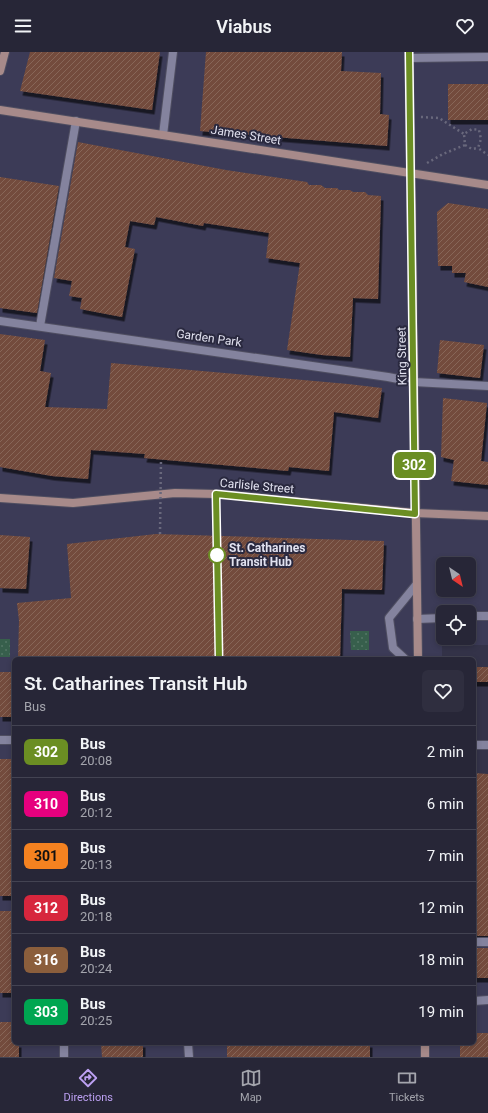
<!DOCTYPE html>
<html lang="en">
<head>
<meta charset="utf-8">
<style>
  :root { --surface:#272637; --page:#2f2e3f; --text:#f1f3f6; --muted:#a4a5ad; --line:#434352; --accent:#bca0f2 }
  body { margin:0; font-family:Roboto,sans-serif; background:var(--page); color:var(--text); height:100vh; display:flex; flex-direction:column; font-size:15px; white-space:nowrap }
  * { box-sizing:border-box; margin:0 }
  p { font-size:13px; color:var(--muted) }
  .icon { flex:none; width:22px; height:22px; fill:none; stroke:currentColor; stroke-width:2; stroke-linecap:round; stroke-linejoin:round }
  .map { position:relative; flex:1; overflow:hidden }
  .panel { position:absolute; left:12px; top:605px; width:464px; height:388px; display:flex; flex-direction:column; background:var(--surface); border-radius:6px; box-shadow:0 2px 6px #0003,0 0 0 1px var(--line) }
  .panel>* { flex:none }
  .badge { padding:0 8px; border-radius:6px; font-size:14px; line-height:26px }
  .needle { width:26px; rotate:145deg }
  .fabs { position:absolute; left:436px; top:505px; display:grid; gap:8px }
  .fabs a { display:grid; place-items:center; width:40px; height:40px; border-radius:6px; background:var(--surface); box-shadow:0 2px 6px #0003,0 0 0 1px var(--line); font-size:20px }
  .map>.badge { position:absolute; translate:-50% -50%; box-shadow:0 0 0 2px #fff }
  .round { display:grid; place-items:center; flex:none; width:42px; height:42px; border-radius:6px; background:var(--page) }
  .headline { display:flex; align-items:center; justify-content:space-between; height:68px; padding:0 12px }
  h1 { font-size:19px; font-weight:600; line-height:30px }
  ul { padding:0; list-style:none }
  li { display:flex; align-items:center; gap:12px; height:52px; padding:0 12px; border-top:1px solid var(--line) }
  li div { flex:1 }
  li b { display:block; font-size:15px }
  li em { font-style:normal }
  li .badge { min-width:44px; font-weight:700; text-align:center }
  header { display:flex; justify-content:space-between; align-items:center; height:52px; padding:0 12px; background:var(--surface); font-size:18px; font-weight:600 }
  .tabs { display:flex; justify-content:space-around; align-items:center; height:56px; border-top:1px solid var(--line); background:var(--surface); font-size:11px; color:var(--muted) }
  .tabs a { display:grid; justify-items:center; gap:2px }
  .tabs .on { color:var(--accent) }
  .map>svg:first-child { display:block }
</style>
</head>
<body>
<header><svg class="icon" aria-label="menu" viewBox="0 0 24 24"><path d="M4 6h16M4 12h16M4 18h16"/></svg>Viabus<svg class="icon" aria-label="heart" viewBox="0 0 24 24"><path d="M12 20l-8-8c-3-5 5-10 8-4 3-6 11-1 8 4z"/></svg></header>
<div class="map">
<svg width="488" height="1005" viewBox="0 0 488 1005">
  <defs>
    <pattern id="grass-dots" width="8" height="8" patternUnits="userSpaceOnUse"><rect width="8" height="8" fill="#375f4c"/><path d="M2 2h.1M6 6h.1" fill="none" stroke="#547666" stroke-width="1.8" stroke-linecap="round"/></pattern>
    <pattern id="building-hatch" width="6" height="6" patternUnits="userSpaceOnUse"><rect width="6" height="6" fill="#734c3d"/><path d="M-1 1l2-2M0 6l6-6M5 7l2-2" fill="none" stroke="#876659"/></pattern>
    <filter id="shadow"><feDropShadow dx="2.5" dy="4.5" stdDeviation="0" flood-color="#0009"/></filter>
  </defs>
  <rect width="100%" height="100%" fill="#343349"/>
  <path fill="#3c3b57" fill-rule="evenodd" d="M0,0H488V593H442V607H14V991H474V870L488,871V1005H0ZM443,512H469V538H443ZM443,560H469V586H443Z"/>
  <path fill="url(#grass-dots)" d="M350,579H369V598H351Z
    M0,587H10V605H0Z"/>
  <path fill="url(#building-hatch)" filter="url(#shadow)" d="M30,0H160L152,58L20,39Z
    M206,0H342L341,19L381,21L380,62L389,63L387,94L200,79Z
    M448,32H488V68H448Z
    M78,90L226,118L307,130L309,133H321L325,136H337L339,138H350L353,140H365L368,143L381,144L378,247L353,246L350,305L322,303L287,298L300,211L266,206L269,181L204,171L203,174L156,165L154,173L130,169L125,195L135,197L122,265L80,257L82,246L69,244L72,229L54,226Z
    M0,125L59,134L37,261L0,256Z
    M448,151L488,157V235L464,230L466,221H452V214H438L437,160Z
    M0,282L45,288L40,319L51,321L45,355L107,357L111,311L348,332L382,336L378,366L334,360L329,419L289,415L288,419L144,406L145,402L91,398L88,427L52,424L0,415Z
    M440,288L484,293L480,326L437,321Z
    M443,346L487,351L481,409L488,410V433L451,429L454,408L441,405Z
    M156,482L384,489L382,538L342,537L340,607H18L19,569L17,551L71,546L67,492Z
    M0,483L30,485L26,537L0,536Z
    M474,615H488V630H474Z
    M0,620H14V665H0Z
    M0,707H14V844H0Z
    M474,721L488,722V884H474Z
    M0,859H11L14,941H0Z
    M474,896H488V926H474Z
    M0,970H14V991H19V1005H0Z
    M474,981H488V1005H460V991H474Z
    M101,991H143V1005H102Z
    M227,991H370V1005H227Z"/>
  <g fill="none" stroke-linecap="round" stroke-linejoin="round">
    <g stroke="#4f4e61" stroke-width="10">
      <path id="lane" d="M409,6L488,5
        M40,274L76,69
        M469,564H488
        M417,567L443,566
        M405,607L393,596L389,566L416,533
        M474,890H488
        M474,949L488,948
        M64,991V1005"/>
    </g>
    <g stroke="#4f4e61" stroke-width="10">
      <path id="street" d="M163,83L173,0
        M0,269L388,325L414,330L488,334
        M0,688H14
        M474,693H488
        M188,991L189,1005"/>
    </g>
    <g stroke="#4f4e61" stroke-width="10">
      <path id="secondary" d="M409,0L418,607
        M0,19L5,0
        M0,58L488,133
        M0,446L73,451L175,441L216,442L415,461L488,464
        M425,991V1005"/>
    </g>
    <path stroke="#69687c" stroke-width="2.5" stroke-dasharray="2 3" stroke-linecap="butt" d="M421,65L439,66L464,82
      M465,93L472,97L478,96
      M427,111L443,102L465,93L464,82L472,77L479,78L481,87L478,96L488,103"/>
    <use href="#lane" stroke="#84839e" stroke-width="8"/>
    <use href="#street" stroke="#84839e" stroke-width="8"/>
    <use href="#secondary" stroke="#a78a8a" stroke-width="8"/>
    <path stroke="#69687c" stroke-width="2.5" stroke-dasharray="2 3" stroke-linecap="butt" d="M160,482L161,407"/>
  </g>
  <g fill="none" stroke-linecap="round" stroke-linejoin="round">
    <g stroke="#fff" stroke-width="9">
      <path id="line" d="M219,607L216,442L415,462L409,0"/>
    </g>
    <use href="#line" stroke="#6b8e23" stroke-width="6"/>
  </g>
  <circle fill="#fff" stroke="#6b8e23" stroke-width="2" cx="217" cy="503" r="8"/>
  <g text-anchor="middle" stroke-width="4" stroke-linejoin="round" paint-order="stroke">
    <g font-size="12" fill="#e2e2f0" stroke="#2a293f">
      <text transform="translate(246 83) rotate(9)" y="4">James Street</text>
      <text transform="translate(209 286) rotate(8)" y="4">Garden Park</text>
      <text transform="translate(402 304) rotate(-91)" y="4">King Street</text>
      <text transform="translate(257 434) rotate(5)" y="4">Carlisle Street</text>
    </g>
    <g font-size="12" font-weight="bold" fill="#e2e2f0" stroke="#2a293f" text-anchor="start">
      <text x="229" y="500">St. Catharines<tspan x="229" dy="14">Transit Hub</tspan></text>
    </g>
  </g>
</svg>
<div class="fabs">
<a><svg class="needle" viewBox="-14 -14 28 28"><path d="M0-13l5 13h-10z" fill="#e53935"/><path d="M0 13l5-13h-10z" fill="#a4a5ad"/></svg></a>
<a><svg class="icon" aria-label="locate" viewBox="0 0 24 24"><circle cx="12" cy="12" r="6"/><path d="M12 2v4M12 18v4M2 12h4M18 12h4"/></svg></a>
</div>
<b class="badge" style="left:414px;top:413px;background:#6b8e23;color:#fff">302</b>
<section class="panel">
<div class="headline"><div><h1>St. Catharines Transit Hub</h1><p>Bus</p></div><a class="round"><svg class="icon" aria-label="heart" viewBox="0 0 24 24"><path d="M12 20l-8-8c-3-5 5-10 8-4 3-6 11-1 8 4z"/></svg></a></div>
<ul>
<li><span class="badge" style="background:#6b8e23;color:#fff">302</span><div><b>Bus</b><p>20:08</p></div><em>2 min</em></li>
<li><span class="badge" style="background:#e6007e;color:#fff">310</span><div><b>Bus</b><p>20:12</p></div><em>6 min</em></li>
<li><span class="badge" style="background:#f58220;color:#111">301</span><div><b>Bus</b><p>20:13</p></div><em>7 min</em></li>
<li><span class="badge" style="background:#d7263d;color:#fff">312</span><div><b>Bus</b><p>20:18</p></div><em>12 min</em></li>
<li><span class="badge" style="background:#8b5e3c;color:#fff">316</span><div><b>Bus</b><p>20:24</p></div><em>18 min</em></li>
<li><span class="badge" style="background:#00a651;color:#fff">303</span><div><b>Bus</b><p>20:25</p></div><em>19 min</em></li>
</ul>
</section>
</div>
<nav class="tabs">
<a class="on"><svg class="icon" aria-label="directions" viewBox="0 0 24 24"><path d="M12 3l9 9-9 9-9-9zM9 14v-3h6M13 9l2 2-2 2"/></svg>Directions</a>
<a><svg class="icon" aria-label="map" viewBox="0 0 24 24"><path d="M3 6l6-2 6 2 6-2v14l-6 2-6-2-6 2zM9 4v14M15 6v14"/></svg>Map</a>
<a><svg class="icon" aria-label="tickets" viewBox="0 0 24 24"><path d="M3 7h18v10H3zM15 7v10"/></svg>Tickets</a>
</nav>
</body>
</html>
